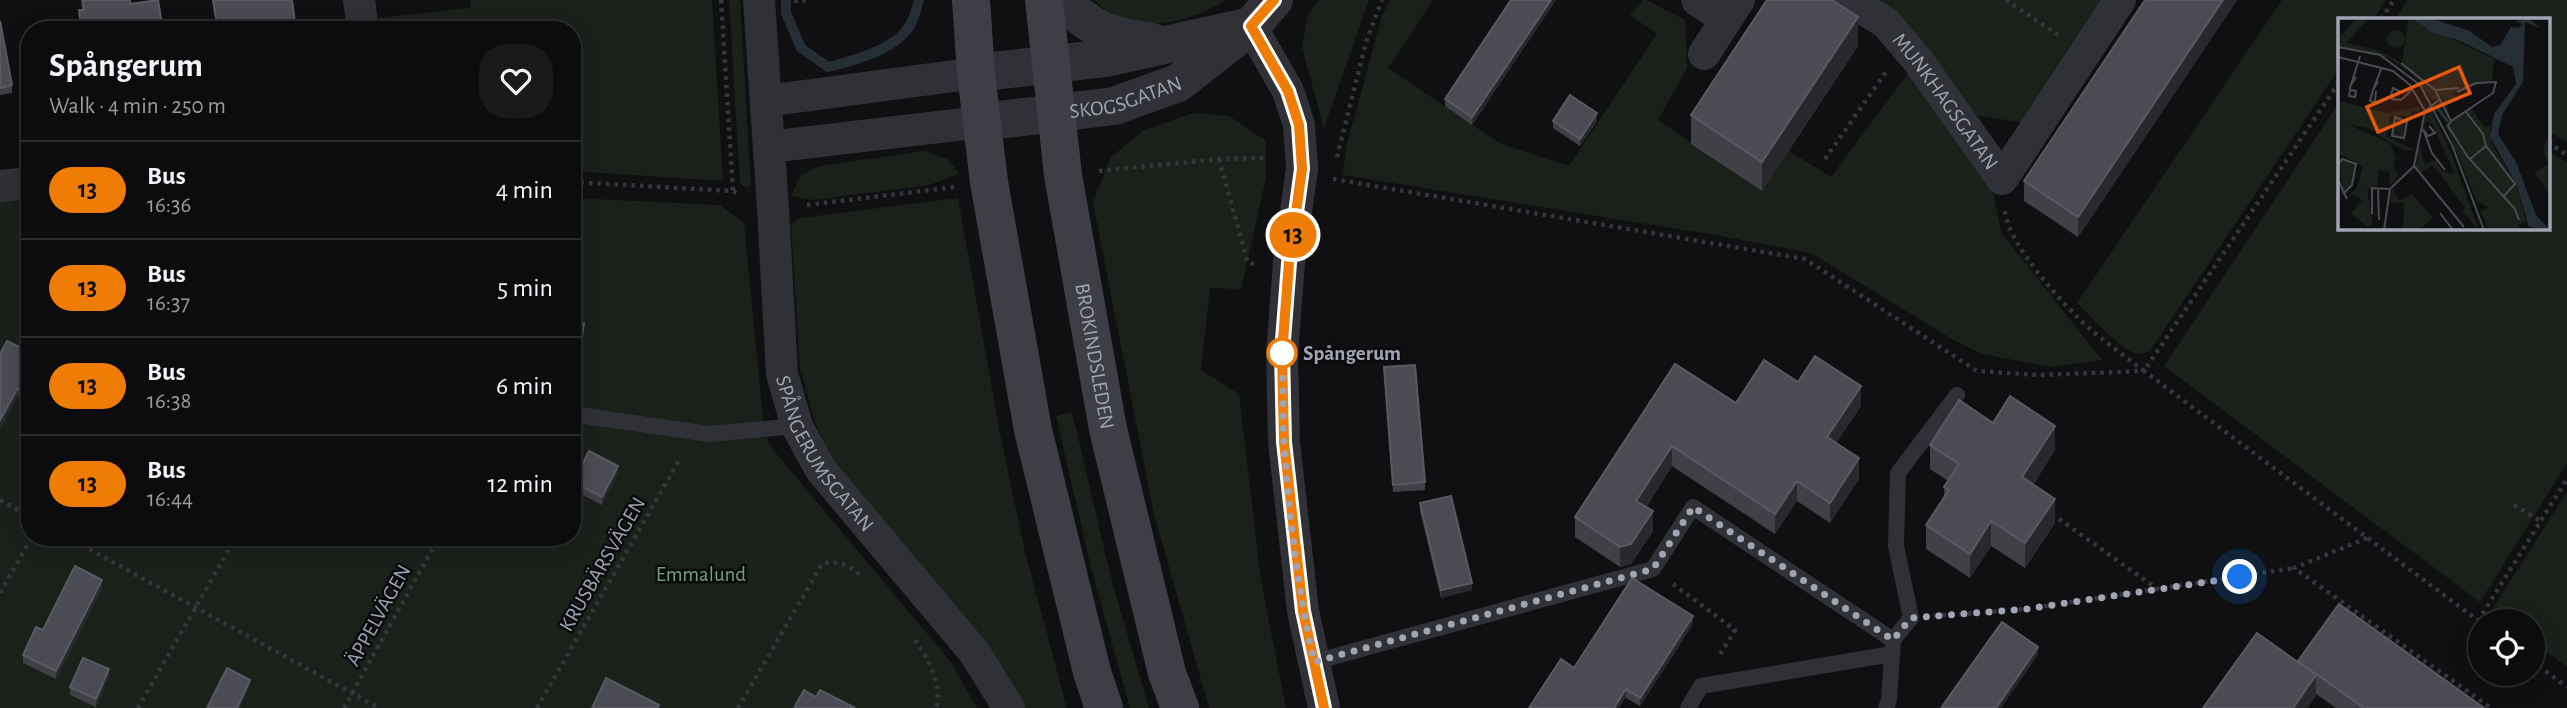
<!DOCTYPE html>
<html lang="en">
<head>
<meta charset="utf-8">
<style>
  :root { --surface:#0c0b0d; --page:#1a191b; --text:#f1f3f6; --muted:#9a9b9d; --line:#2c2b2e }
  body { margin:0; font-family:"Alegreya Sans",sans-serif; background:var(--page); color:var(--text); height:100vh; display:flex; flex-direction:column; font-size:26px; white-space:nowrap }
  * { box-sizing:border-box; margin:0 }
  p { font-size:23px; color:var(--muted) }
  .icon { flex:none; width:38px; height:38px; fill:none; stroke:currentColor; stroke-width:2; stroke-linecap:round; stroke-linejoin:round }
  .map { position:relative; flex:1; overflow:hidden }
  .sheet { position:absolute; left:21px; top:21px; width:560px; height:525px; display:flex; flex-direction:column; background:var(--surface); border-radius:28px; box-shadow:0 4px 18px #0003,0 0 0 2px var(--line) }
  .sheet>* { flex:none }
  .badge { padding:0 14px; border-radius:23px; font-size:24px; line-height:46px }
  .tools { position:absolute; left:2468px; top:609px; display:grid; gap:14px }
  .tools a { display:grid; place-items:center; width:77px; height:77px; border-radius:50%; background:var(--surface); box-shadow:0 4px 18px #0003,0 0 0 2px var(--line); font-size:35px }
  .you { position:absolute; width:35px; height:35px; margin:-18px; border:5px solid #fff; border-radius:50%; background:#1a73e8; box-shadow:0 0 0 10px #1a73e833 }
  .map>.badge { position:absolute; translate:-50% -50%; box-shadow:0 0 0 4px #fff }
  .round { display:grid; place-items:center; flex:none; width:74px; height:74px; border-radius:28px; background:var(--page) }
  .head { display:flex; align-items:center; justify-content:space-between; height:119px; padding:0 28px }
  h1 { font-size:33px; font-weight:700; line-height:52px }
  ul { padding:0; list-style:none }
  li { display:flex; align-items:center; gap:21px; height:98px; padding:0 28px; border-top:2px solid var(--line) }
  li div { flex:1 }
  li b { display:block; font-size:26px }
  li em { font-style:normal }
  li .badge { min-width:77px; font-weight:700; text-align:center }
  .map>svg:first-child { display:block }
</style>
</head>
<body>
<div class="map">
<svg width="2567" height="708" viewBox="0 0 2567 708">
  <rect width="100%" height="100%" fill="#100f11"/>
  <path fill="#1a211b" d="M471,0H712L723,181L572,171V30H397L375,18L470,8Z
    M729,0H740L751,185L746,188L740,184Z
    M1094,0H1226C1186,25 1131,37 1094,0Z
    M1319,0H1369L1324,128L1302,48L1308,15Z
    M1390,0H1433L1388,68L1501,144L1569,166L1657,34L1630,15L1643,0H1647L1685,20L1687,68L1658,120L1762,191L1789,151L1831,177L1909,72L1991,184L2002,234L2102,360L2051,367L1982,354L1952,339L1811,253L1721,236L1343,175L1346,148L1382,16Z
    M1861,0H2108L2026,123L1974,115Z
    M2282,0H2386L2373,19H2340L2339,69L2150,351C2148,352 2141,354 2139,354C2124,354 2088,314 2077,303Z
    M2408,0H2567V143L2548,130V19H2399L2397,16Z
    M2339,103L2340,228H2548V150L2567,163V463L2480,602L2164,366Z
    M1193,113L1229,116L1266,141V177L1241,289L1210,288L1201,370L1239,394L1261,581L1286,708H1209L1154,514L1093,203L1110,158L1144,130Z
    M924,151L947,159L960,174L929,185L813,200L791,196L801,175L819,166Z
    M572,198L720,205L744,223L764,429L770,446L951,662L977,708H0V202L30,200V537H572Z
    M958,198L1000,434L1025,552L1067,708H1025L1018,692L981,636L832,460L815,422L800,369L791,224L800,218Z
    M1072,412L1112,582L1149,708H1130L1091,567L1056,416Z
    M2567,492V667L2532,641V621H2505L2491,611Z"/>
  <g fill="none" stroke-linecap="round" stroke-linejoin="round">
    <path stroke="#252d35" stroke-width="10" d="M786,0V13L801,48L828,67C855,60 900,49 912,21C915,15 917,7 919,0"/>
    <path stroke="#36373d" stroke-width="4.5" stroke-dasharray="3.5 5" stroke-linecap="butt" d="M721,0L733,191
      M2006,0L2058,35
      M794,1L810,0
      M2381,19L2394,0
      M2548,142L2567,155
      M1337,157L1366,42L1382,0
      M1219,159L1248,263L1255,264
      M1825,159L1886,72
      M1099,171L1219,159L1268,158
      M1333,179L1805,259L1977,371L2038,375L2144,371L2480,622
      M572,182L733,191L739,194
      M807,205L955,187
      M2005,211C2007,243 2064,306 2089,328C2106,343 2126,357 2144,371L2340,81
      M0,500L30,517
      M2514,505L2540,521
      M2052,514L2159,590
      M67,537L379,708
      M2367,538L2294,568L2491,708
      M1673,584L1735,630L1718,658
      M0,593L32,537
      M1934,616L2026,609L2294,568
      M2478,621L2567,479
      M915,640C928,658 943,686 936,708
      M2532,661L2567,687
      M138,708L236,537
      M344,708L439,537
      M537,708L681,457
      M738,708L822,564C838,559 851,566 862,577"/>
    <path stroke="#303136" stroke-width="16" d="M572,414L709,434L797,426
      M1893,640L1911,618L1896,546L1898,473L1957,395
      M1314,662L1653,569L1693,507L1893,640L1889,700L1886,708
      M1688,708L1701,686L1892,654"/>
    <g stroke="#303136" stroke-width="32">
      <path d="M359,0L363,30"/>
      <path id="s1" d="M759,0L773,209L782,374L797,426L821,470L974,652L1009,708"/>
      <path d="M1697,0L1726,19"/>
      <path id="s2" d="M1849,0L1886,23L1919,62L2002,179L2120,0"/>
      <path d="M1251,26L1288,91L1299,125L1302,169L1289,263L1282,353L1284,442L1303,611L1324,708"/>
      <path d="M1704,54L1739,0"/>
      <path d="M766,101L976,73"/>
      <path d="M769,147L981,122"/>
      <path d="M0,186L30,183"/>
    </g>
    <g stroke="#303136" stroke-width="38">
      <path d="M1060,0C1094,30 1108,36 1153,42"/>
      <path d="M976,73L1106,58L1242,28"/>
      <path id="s3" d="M981,122L1114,106L1178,83L1251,26L1274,0"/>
    </g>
    <g stroke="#3e3f46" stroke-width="38">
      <path d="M971,0L976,73L989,182L1033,430L1092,672L1104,708"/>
      <path id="s4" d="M1044,0L1063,175L1108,429L1167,673L1180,708"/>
    </g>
  </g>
  <path fill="#414047" d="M81,0H130V4L163,30H79V10H82Z
    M212,0H292L296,30H217Z
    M1511,0H1556L1472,125L1445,106V99Z
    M2145,0H2237L2078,237L2024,201V181Z
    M0,21L12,85V93L0,95Z
    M1858,46L1762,191L1691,144V115Z
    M1553,121H1597L1580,146L1553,128Z
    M572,321L584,331L577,381L572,380Z
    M30,352V390L25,399L18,395L0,428Z
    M1675,364L1736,403L1861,406L1836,443L1859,479L1830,523L1797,501L1775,534L1672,466L1646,507L1653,531L1631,564L1620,567L1575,537V517Z
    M1384,367L1425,482V490L1393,492Z
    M1993,423L2055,450L2033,485L2055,523L2025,568L1991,546L1970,578L1926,549V525L1944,496V487L1948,481L1930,469V445Z
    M618,473L602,505L573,490V482Z
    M1420,503L1472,590L1441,598L1420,511Z
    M102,588L56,679L23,663V655L43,630Z
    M1693,624L1640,706L1574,668Z
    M2298,661L2484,708H2336L2316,694V696L2307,708H2203L2298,662Z
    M109,677L96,707L70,695V687Z"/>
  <path fill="#29282d" d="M1551,0H1556L1472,125V117Z
    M2223,0H2237L2078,237V217Z
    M1858,17V46L1762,191V162Z
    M1597,113V121L1580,146V139Z
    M584,323V331L577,381V373Z
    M30,382V390L25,399V391Z
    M1861,386V406L1827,457V437Z
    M18,388V395L0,428V420Z
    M2055,426V450L2022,502V477Z
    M1672,446V466L1636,521V501Z
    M1859,458V479L1830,523V503Z
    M618,466V473L602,505V497Z
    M1797,481V501L1775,534V514Z
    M2055,499V523L2025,568V543Z
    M1653,511V531L1631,564L1620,567V547Z
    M1991,521V546L1970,578V554Z
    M102,580V588L56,679V671Z
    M1472,583V590L1441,598V590Z
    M1693,616V624L1640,706V698Z
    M2038,647V655L2001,708H1996Z
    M109,669V677L96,707V699Z
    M2316,675V696L2307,708H2293Z
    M250,680V687L240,708H237Z
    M1626,689V697L1619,708H1614Z"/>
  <path fill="#4b4b53" stroke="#595962" stroke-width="2" d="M83,0H130V4L158,0L163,30H81L79,10H84Z
    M213,0H292L296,30H218Z
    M1511,0H1551L1472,117L1445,99Z
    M1767,0H1832L1858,17L1762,162L1691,115Z
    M2145,0H2223L2078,217L2024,181Z
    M0,21L12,85L0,88Z
    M1570,95L1597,113L1580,139L1553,121Z
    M572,321L584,323L577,373H572Z
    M7,341L30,352V382L25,391L18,388L0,420V354Z
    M1815,356L1861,386L1827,437L1859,458L1830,503L1797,481L1775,514L1672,446L1636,501L1653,511L1631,544L1620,547L1575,517L1675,364L1736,403L1764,360L1798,382Z
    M1415,365L1425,482L1393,485L1384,367Z
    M2010,396L2055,426L2022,477L2055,499L2025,543L1991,521L1970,554L1926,525L1949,490L1944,487L1959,464L1930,445L1959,400L1993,423Z
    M589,451L618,466L602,497L573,482Z
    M1451,496L1472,583L1441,590L1420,503Z
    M75,566L102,580L56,671L23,655L36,627L43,630Z
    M1632,578L1693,616L1640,698L1626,689L1614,708H1529L1561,659L1574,668Z
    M2339,604L2484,708H2364L2298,661Z
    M2002,622L2038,647L1996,708H1941Z
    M2257,633L2316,675L2293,708H2203Z
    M83,658L109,669L96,699L70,687Z
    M227,668L250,680L237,708H207Z
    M606,678L659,705L657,708H592Z
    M804,690L816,697L820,690L855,708H794Z"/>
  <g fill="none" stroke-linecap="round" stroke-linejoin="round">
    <g stroke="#fff" stroke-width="16">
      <path id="line" d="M1274,0L1251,26L1288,91L1299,125L1302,169L1289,263L1282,353L1284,442L1303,611L1324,708"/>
    </g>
    <use href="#line" stroke="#ef7c04" stroke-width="10"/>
    <path stroke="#a0a4b3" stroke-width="7" stroke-dasharray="0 12.6" d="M1282,353C1284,383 1282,414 1284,444C1289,517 1298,590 1314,662L1653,569L1693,507L1893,640L1911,618L2026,609L2240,577"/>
  </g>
  <circle fill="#fff" stroke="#ef7c04" stroke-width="3.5" cx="1282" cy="353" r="14"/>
  <g text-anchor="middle" stroke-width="5" stroke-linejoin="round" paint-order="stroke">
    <g font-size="21" fill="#a0a4b3" stroke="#0b0a0c">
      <text dy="7" stroke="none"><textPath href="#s3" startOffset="147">SKOGSGATAN</textPath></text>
      <text dy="7" stroke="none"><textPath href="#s2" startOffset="142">MUNKHAGSGATAN</textPath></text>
      <text dy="7" stroke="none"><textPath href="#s4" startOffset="360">BROKINDSLEDEN</textPath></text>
      <text dy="7" stroke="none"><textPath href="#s1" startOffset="466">SPÅNGERUMSGATAN</textPath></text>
      <text transform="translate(602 564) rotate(-60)" y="7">KRUSBÄRSVÄGEN</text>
      <text transform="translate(378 615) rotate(-61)" y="7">ÄPPELVÄGEN</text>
    </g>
    <g font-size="21" font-weight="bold" fill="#a0a4b3" stroke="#0b0a0c" text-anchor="start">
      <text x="1303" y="360">Spångerum</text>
    </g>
    <g font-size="21" fill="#759f7c" stroke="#0b0a0c">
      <text x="701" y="581">Emmalund</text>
    </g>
  </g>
  <g transform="translate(2338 18)">
    <rect width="212" height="212" fill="#100f11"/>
    <path d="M19,0H31L8,25L36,31L57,41L95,71L101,80L95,83L75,57L51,40L0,28V21ZM71,0L156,41L154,63L112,75L116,74L118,80L109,87L113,101L103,79L64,44ZM49 21a9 9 0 1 1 18 0a9 9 0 1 1-18 0ZM0,83L49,95L81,89L82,102L81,94L73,93V100L63,97L62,102L68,104L65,120L54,118L57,99L53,96L48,118L76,132L66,133L30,110L5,105L0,101ZM133,90L146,109L152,108L154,127L179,167L188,203L180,207L182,212H151L142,193L151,190L139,183L107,106ZM93,92L113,135L141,212L124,193L127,190L103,157L94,147L83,155L78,149L81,127L87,146L98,142L104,153L117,156L94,106L88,103L82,120L87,95ZM0,102L52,125L58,140L55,148L61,157L52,168L51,154L40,152V167L29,172L35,204L30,209L13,195L24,183L16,176L9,180L19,169L25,149L0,135ZM212,116V173L211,174L196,155L210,147L205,130ZM4,142L17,147L14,166L5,174L1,148ZM55,170L61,183L74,176L95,200L80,212H65L66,185L51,184L50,191Z" fill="#1a211b"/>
    <path d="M73,0H91L130,12L154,29L162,27L173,9L181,10L184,6L178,3L191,1L202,10L187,4L185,64L164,97L160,116L178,144L198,197L212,212L191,209L179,167L152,119L156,96L178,66L175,49L120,22L95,15Z" fill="#252d35"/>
    <path fill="none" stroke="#252d35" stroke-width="3.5" d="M102,85L99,89L110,104"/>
    <path fill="none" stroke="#4a4b52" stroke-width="2" d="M0,29L42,37L82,67L114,127L146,212M0,39L55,53L72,67L87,93M63,45L97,72L113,103L155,75L158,64L138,65L119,74M18,59L13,67L22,38M40,63L35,72L44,49M12,72L18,73L17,79L11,78L12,73V69L13,67M35,72L32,83L37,84L38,73M97,72L121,70M54,80L61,73L55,70L53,77V78L54,81L63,82L75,71M128,94L145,116L148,128M57,99L69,104L66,120L54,118ZM113,103L110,108L129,138L177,191L181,202M85,111L94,135L107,152M85,111L90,118L97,115L91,108M132,141L148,128L177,166L166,178M0,147L4,141L18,146L14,167L5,176M76,148L126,209M0,162L9,181M40,170L41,202M102,195L115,212M34,196V170L52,171M46,212L52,171L76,148L87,93L102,81"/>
    <path fill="#e8590c" fill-opacity="0.15" stroke="#e8590c" stroke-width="3.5" d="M121,49L132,75L40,114L29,89Z"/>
    <rect width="212" height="212" fill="none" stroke="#a0a4b3" stroke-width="3.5"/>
  </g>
</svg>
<div class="tools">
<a><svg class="icon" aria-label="locate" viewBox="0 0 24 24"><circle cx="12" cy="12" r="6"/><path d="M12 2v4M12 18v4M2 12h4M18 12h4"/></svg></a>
</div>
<div class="you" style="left:2240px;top:577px"></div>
<b class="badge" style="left:1293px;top:235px;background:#ef7c04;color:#111">13</b>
<section class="sheet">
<div class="head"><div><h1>Spångerum</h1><p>Walk · 4 min · 250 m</p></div><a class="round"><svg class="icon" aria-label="heart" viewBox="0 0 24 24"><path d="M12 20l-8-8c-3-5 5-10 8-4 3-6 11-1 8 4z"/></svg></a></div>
<ul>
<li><span class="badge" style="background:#ef7c04;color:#111">13</span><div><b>Bus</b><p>16:36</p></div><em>4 min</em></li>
<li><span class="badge" style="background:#ef7c04;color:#111">13</span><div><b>Bus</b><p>16:37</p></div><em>5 min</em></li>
<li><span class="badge" style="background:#ef7c04;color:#111">13</span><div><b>Bus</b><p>16:38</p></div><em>6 min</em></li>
<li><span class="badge" style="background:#ef7c04;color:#111">13</span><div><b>Bus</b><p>16:44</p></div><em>12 min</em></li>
</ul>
</section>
</div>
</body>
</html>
